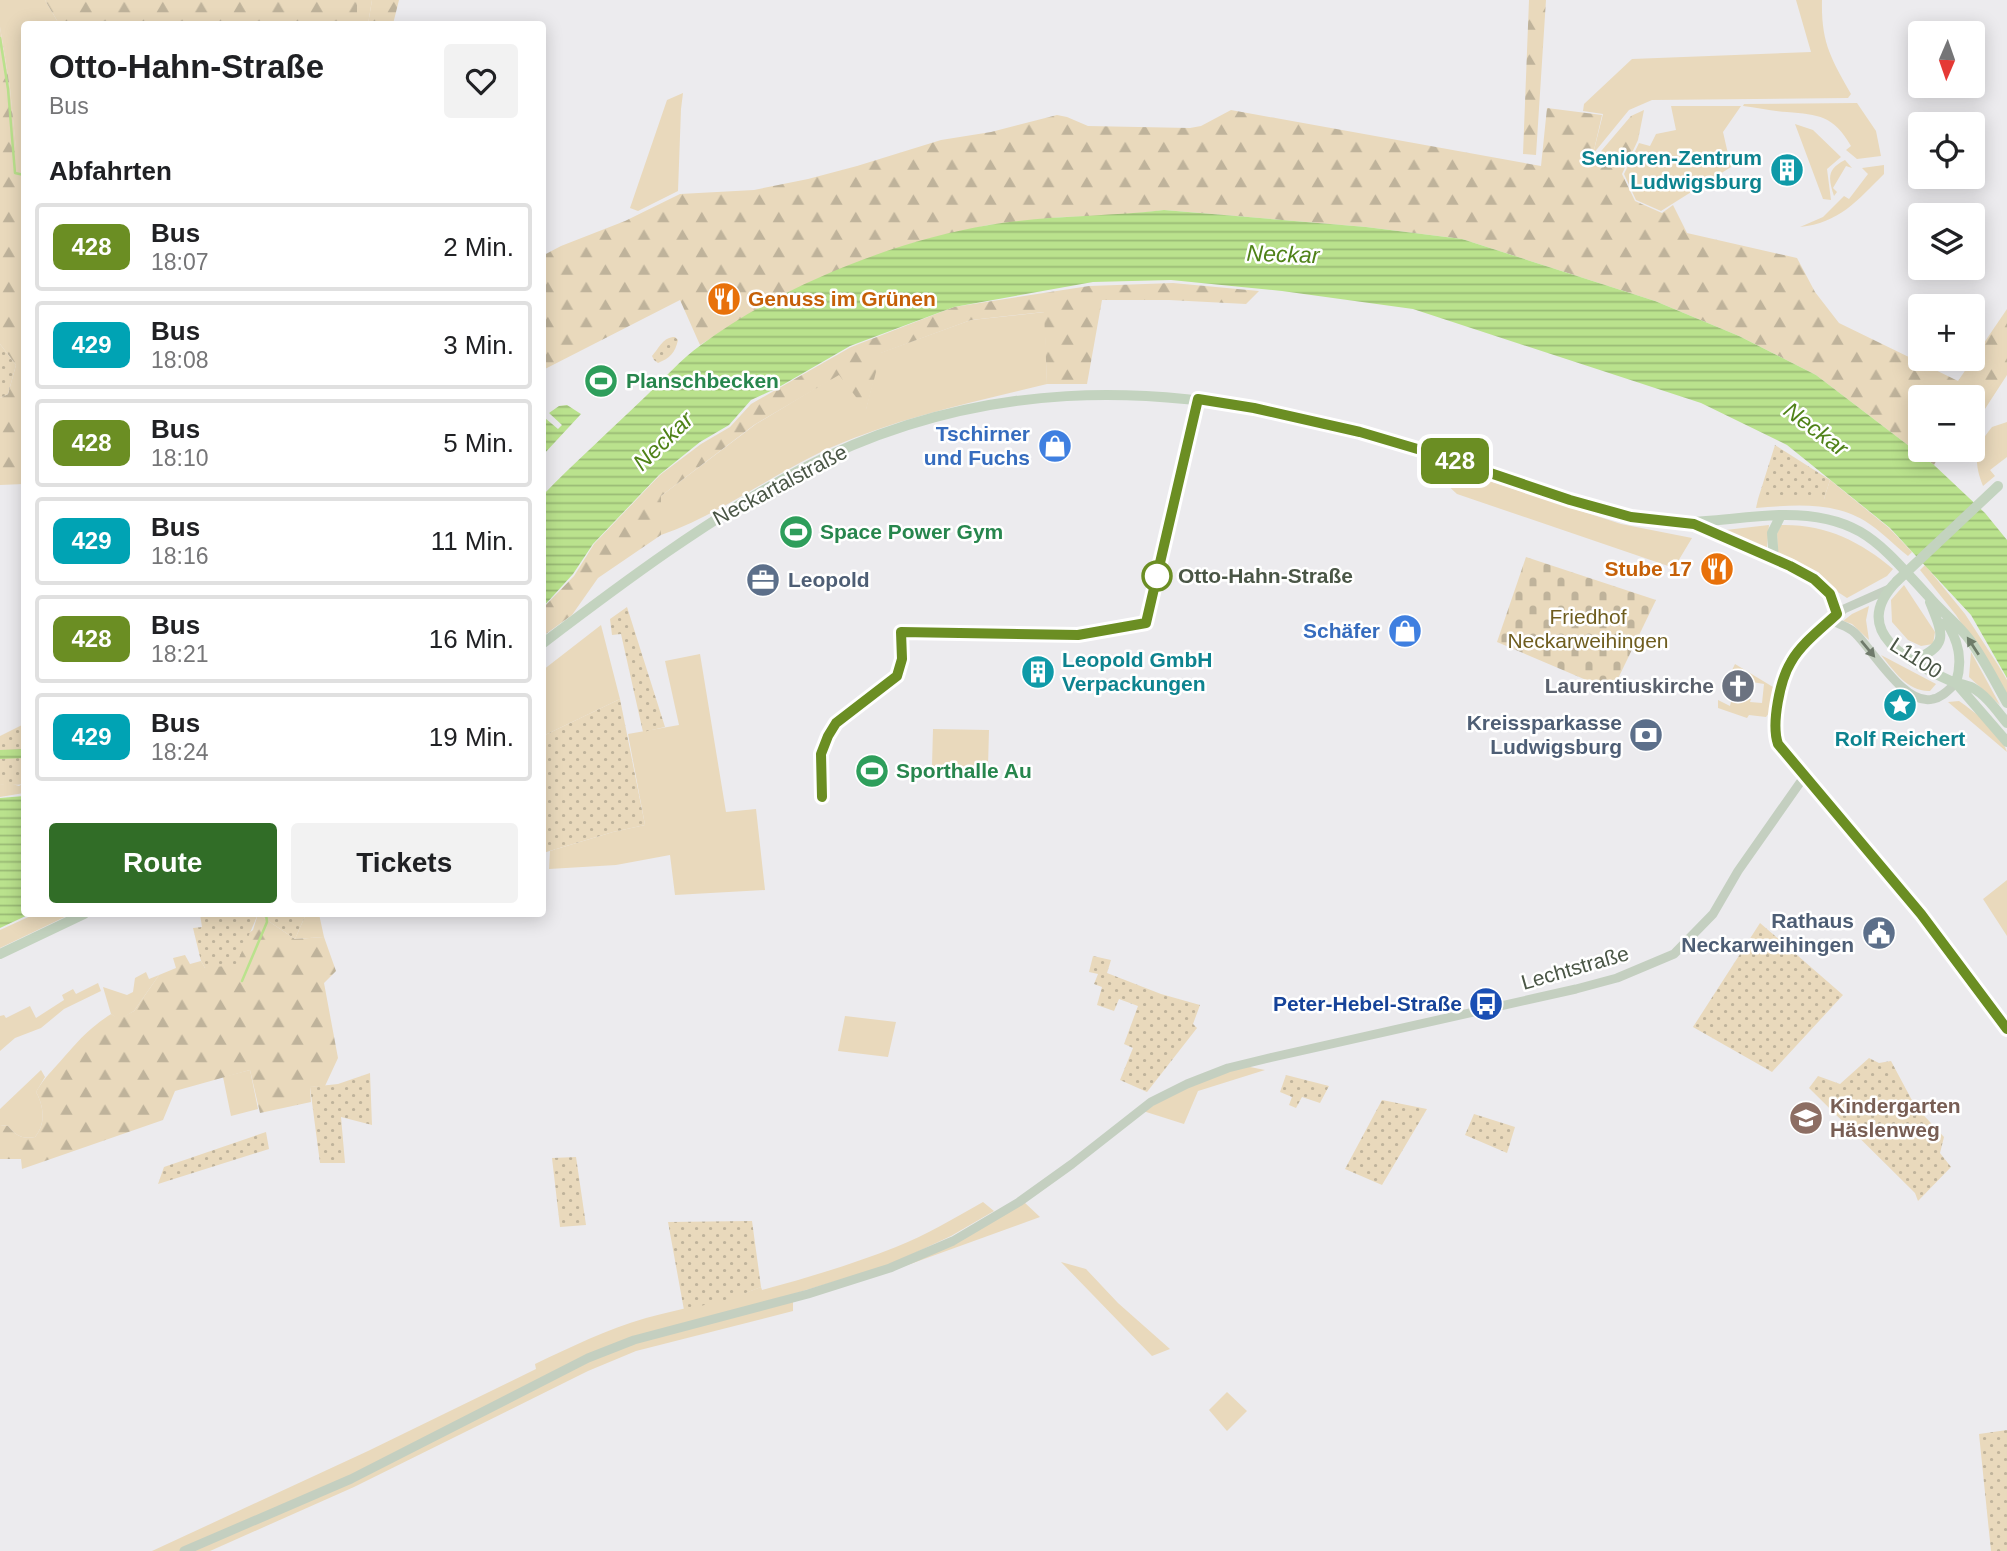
<!DOCTYPE html>
<html lang="de">
<head>
<meta charset="utf-8">
<style>
  :root { --surface:#fff; --page:#f2f2f2; --text:#202124; --muted:#757577; --line:#e0e0e0; --accent:#316d27 }
  body { margin:0; font-family:Arial,sans-serif; background:var(--page); color:var(--text); height:100vh; display:flex; flex-direction:column; font-size:26px; white-space:nowrap }
  * { box-sizing:border-box; margin:0 }
  p { font-size:23px; color:var(--muted) }
  .icon { flex:none; width:38px; height:38px; fill:none; stroke:currentColor; stroke-width:2; stroke-linecap:round; stroke-linejoin:round }
  .map { position:relative; flex:1; overflow:hidden }
  .drawer { position:absolute; left:21px; top:21px; width:525px; height:896px; display:flex; flex-direction:column; background:var(--surface); border-radius:7px; box-shadow:0 4px 18px #0003 }
  .drawer>* { flex:none }
  .badge { padding:0 14px; border-radius:10px; font-size:24px; line-height:46px }
  .needle { width:46px; rotate:182deg }
  .buttons { position:absolute; left:1908px; top:21px; display:grid; gap:14px }
  .buttons a { display:grid; place-items:center; width:77px; height:77px; border-radius:7px; background:var(--surface); box-shadow:0 4px 18px #0003; font-size:35px }
  .map>.badge { position:absolute; translate:-50% -50%; box-shadow:0 0 0 4px #fff }
  h2 { padding:0 28px; font-size:26px; line-height:63px }
  .round { display:grid; place-items:center; flex:none; width:74px; height:74px; border-radius:7px; background:var(--page) }
  .summary { display:flex; align-items:center; justify-content:space-between; height:119px; padding:0 28px }
  h1 { font-size:33px; font-weight:600; line-height:52px }
  .button { display:flex; gap:14px; margin-top:auto; padding:14px 28px }
  .button a { flex:1; height:80px; border-radius:7px; background:var(--accent); color:#fff; font-size:28px; font-weight:600; line-height:80px; text-align:center }
  .button a+a { background:var(--page); color:var(--text) }
  ul { padding:0; list-style:none }
  li { display:flex; align-items:center; gap:21px; height:88px; margin:0 14px 10px; padding:0 14px; border:4px solid var(--line); border-radius:7px }
  li div { flex:1 }
  li b { display:block; font-size:26px }
  li em { font-style:normal }
  li .badge { min-width:77px; font-weight:700; text-align:center }
  .map>svg:first-child { display:block }
</style>
</head>
<body>
<div class="map">
<svg width="2007" height="1551" viewBox="0 0 2007 1551">
  <defs>
    <pattern id="forest-firs" width="22" height="20" patternUnits="userSpaceOnUse" patternTransform="scale(1.75)"><rect width="22" height="20" fill="#e9d9bc"/><path d="M5 1l3.5 6h-7zM16 11l3.5 6h-7z" fill="#bfb39b"/></pattern>
    <pattern id="cemetery-stones" width="16" height="16" patternUnits="userSpaceOnUse" patternTransform="scale(1.75)"><rect width="16" height="16" fill="#e9d9bc"/><path d="M2 7V4a2 2 0 0 1 4 0v3zM10 15v-3a2 2 0 0 1 4 0v3z" fill="#bfb39b"/></pattern>
    <pattern id="park-dots" width="8" height="8" patternUnits="userSpaceOnUse" patternTransform="scale(1.75)"><rect width="8" height="8" fill="#e9d9bc"/><path d="M2 2h.1M6 6h.1" fill="none" stroke="#bfb39b" stroke-width="1.8" stroke-linecap="round"/></pattern>
    <pattern id="water-rules" width="6" height="5" patternUnits="userSpaceOnUse" patternTransform="scale(1.75)"><rect width="6" height="5" fill="#bae28d"/><path d="M0 2.5h6" fill="none" stroke="#99ba75"/></pattern>
  </defs>
  <rect width="100%" height="100%" fill="#ecebee"/>
  <path fill="#e9d9bc" d="M0,0H45L59,24H24V148L16,149L10,88L0,27Z
    M357,0H372L368,24H357Z
    M1796,0H1822C1821,43 1831,58 1851,94L1848,98L1652,100L1629,110L1593,154L1603,114L1583,111L1584,104L1632,59L1811,52Z
    M683,93L681,109L678,191L638,211L630,208L667,100Z
    M1857,103L1876,131L1881,156L1857,159L1846,150L1851,146C1833,115 1819,115 1787,112C1772,111 1758,108 1743,106L1744,104Z
    M1671,106H1741L1723,132L1731,167L1661,211L1636,200L1624,174L1639,143L1650,146L1656,134L1676,130Z
    M1795,124L1813,130L1841,157L1827,169L1831,200L1823,199Z
    M1845,160L1852,168L1846,166L1833,188L1837,192L1834,196C1828,178 1827,169 1845,160Z
    M1884,165V174C1857,201 1839,223 1800,227L1823,217L1844,196L1849,199L1868,174L1862,168Z
    M1045,312L1047,384C974,402 901,417 832,447C773,473 722,514 661,535V496L756,424L839,374L866,409L880,353L971,320Z
    M2007,422V457L1990,470L1995,476L1983,486C1973,461 1975,447 1992,427Z
    M1437,464L1621,524L1692,538L1674,568L1457,494L1430,469Z
    M1830,480L1889,528L1912,552L1908,556C1894,545 1880,530 1865,521C1832,501 1792,505 1756,508L1758,499H1824Z
    M1769,525L1767,548L1717,531Z
    M1781,525C1825,524 1860,541 1893,569L1887,576L1847,598L1778,553L1777,534Z
    M1925,565L1965,614L1998,665L2007,680V694L1956,615L1920,570Z
    M1904,585L1935,632L1933,644L1921,646L1908,640L1892,622L1891,600Z
    M1869,606L1866,620L1869,640L1852,624L1843,621L1852,614Z
    M601,625L620,699L543,736V670Z
    M1971,652L2000,705L1969,677Z
    M700,654L726,812L756,809L765,890L675,895L670,855L616,865L549,869L550,851L613,832L645,825L628,734L679,725L665,661Z
    M1881,655L1936,684L1930,691C1908,692 1894,671 1881,655Z
    M1735,664L1773,687L1769,713L1766,717L1749,715L1747,718L1718,708V700L1730,706L1732,697L1751,699L1750,702L1762,703L1764,684L1746,681L1744,673L1732,670Z
    M1959,701C1976,713 2001,732 2007,752L1948,702Z
    M933,729L989,730L988,767L932,766Z
    M2007,880V936L1983,899Z
    M35,914H71L0,948V930Z
    M306,914H319L324,937L295,939Z
    M146,972L149,979L159,975L134,1011L119,1020L111,1014L103,987L127,995L133,992L135,978Z
    M98,983L101,991L64,1009L41,1028L15,1038L0,1051V1016L4,1015L6,1018L30,1006L36,1018L64,1000L62,995L73,989L76,994Z
    M845,1016L896,1022L888,1057L838,1051Z
    M1245,1066L1265,1070L1198,1091L1184,1124L1143,1111L1188,1086Z
    M41,1070L45,1077L36,1092C44,1106 46,1124 35,1137C22,1139 16,1136 8,1126L0,1125V1109Z
    M250,1070L258,1109L231,1116L223,1077Z
    M983,1202L994,1211L951,1236L889,1265L793,1294V1311L636,1351L588,1371L354,1487L210,1551H152L368,1451L536,1369L535,1364C571,1347 607,1329 646,1318C685,1307 724,1302 761,1287L762,1290C807,1278 853,1264 896,1247C926,1235 955,1218 983,1202Z
    M1024,1202L1040,1217L891,1271Z
    M1061,1262L1086,1269L1118,1303L1170,1349L1152,1356Z
    M1227,1392L1247,1411L1227,1431L1209,1410Z"/>
  <path fill="url(#forest-firs)" d="M45,0H357V24H59Z
    M372,0H399L393,24H368Z
    M1529,0H1546L1536,155L1523,154Z
    M0,27L10,88L16,148H24V484L0,485V398L8,394L16,365L0,344Z
    M1547,108L1602,115L1591,163L1631,116L1644,110L1638,140L1622,174L1635,201L1662,213L1673,205L1687,233L1797,258L1815,292L1839,323L1958,381L2007,309V375L1983,412L1972,418V397H1920V450H1942L1934,465L1816,375L1739,336L1655,301L1462,239L1366,227L1164,210L1116,216L1062,217L988,225L913,243L843,268L773,299L700,345L680,300L543,370L542,256L561,246L625,221L680,194L754,190L808,179L857,166L941,140L991,132L1057,115L1067,117L1088,126L1190,128L1201,126L1231,110L1541,166Z
    M1173,283L1259,291L1246,304L1169,300H1102L1087,384H1047L1044,312L971,320L881,353L866,410L839,375L754,425L661,496V535L598,578L572,615L543,636L542,609L574,576L594,544L660,475L701,444L730,427L751,404L851,347L954,307L1089,286Z
    M9,783L19,786L24,783V793L0,797V785Z
    M258,914L295,939L324,937L336,971L324,983L338,1058L325,1086L310,1087L311,1102L260,1113L250,1070L175,1091L163,1120L22,1169L21,1159H0V1125L8,1126C16,1136 22,1139 35,1137C46,1124 44,1106 36,1092C42,1081 49,1074 57,1065C77,1043 85,1031 111,1014L119,1019L134,1011L159,975L176,968L173,958L185,955L190,964L201,961L205,968L253,930Z"/>
  <path fill="url(#cemetery-stones)" d="M1526,557L1656,600L1612,691L1497,642Z"/>
  <path fill="url(#park-dots)" d="M675,337L678,340C675,353 670,358 658,363L654,360L652,356C660,347 663,337 675,337Z
    M0,344L16,365L8,394L0,398Z
    M1775,445L1830,480L1824,499H1758Z
    M627,607L665,727L643,732L621,634L612,635L610,619Z
    M620,699L645,825L613,832L543,853V736Z
    M24,724V783C17,787 9,783 0,785V736Z
    M200,914H306L295,939L258,914L236,965L205,968L201,961L193,928L202,927Z
    M1760,923L1843,995L1772,1072L1693,1027Z
    M1093,956L1111,960L1107,973L1161,994L1200,1005L1193,1024L1197,1028L1147,1092L1120,1080L1133,1048L1124,1044L1138,1006L1119,999L1114,1011L1097,1005L1102,987L1094,984L1098,974L1089,972Z
    M1869,1058L1879,1063L1891,1061L1915,1106L1944,1137L1940,1153L1951,1167L1918,1201L1915,1193L1809,1088L1818,1076L1840,1084Z
    M370,1073L372,1125L341,1117L345,1163H320L310,1087L338,1084Z
    M1286,1075L1329,1086L1320,1103L1302,1097L1296,1108L1289,1105L1292,1097L1280,1092Z
    M1382,1100L1427,1109L1382,1185L1345,1169Z
    M1474,1114L1515,1127L1507,1153L1465,1135Z
    M266,1132L269,1149L158,1184L164,1167Z
    M576,1157L586,1225L560,1227L552,1158Z
    M752,1221L761,1287L733,1298L684,1310L668,1222Z
    M2007,1430V1551H1991L1979,1434Z"/>
  <path fill="url(#water-rules)" d="M1164,210L1366,227L1462,239L1655,301L1739,336L1816,375L1934,465L1985,513L2007,540V678L1971,615L1890,528L1787,445L1701,403L1413,309L1282,291L1171,280L1093,282L954,307L850,346L779,387L751,400L729,425L700,442L659,475L593,544L573,574L543,607V495C576,461 612,429 646,396C664,379 681,359 701,345C779,287 893,241 989,225C1047,215 1106,217 1164,210Z
    M597,374L608,377L609,383L598,390L593,389L592,384Z
    M567,405L581,414L543,455V420L545,418L558,429L562,425L549,413L559,406Z
    M24,749V758L0,759V750Z
    M24,796V914H30L0,928V798Z"/>
  <g fill="none" stroke-linecap="round" stroke-linejoin="round">
    <path stroke="#bae28d" stroke-width="2.5" d="M0,38L8,89L15,173L24,175
      M242,981L267,922L266,914"/>
    <path stroke="#c4cfc0" stroke-width="9" d="M1831,620C1839,625 1848,626 1855,633C1873,650 1905,707 1933,699C1943,697 1949,689 1956,683
      M184,1551L351,1479L588,1358L634,1340L808,1294L890,1268L953,1241L1019,1202L1072,1164L1151,1102L1187,1084L1228,1068L1269,1058L1576,989L1617,978L1674,954L1713,914L1738,871L1804,777L1782,750L1776,737V712L1791,661L1817,633L1844,609L1889,589"/>
    <path stroke="#c3d3bf" stroke-width="10" d="M1697,525C1730,541 1809,567 1830,594C1835,600 1836,607 1837,614
      M1774,560L1772,533L1781,515
      M1897,581C1847,632 1911,663 1953,682C1960,684 1967,685 1973,688C1987,696 1997,711 2007,723
      M1946,622C1959,641 1963,660 1956,683
      M542,644C625,581 708,519 800,470C975,378 1155,379 1343,428C1438,452 1529,490 1625,515C1683,530 1723,517 1779,515C1860,513 1880,544 1930,598C1942,612 1958,624 1969,639C1984,659 1995,682 2007,703
      M1912,661C1950,645 1943,635 1930,602
      M1956,683L2007,742
      M0,954L84,914"/>
    <path stroke="#c3d3bf" stroke-width="10" d="M1897,581L1998,486"/>
  </g>
  <defs><path id="oneway-solid" d="M-6-.8H1V-3.2L6.5 0L1 3.2V.8H-6Z" transform="scale(1.75)"/></defs>
  <use fill="#6e7c6a" href="#oneway-solid" transform="translate(1973 646) rotate(-123)"/>
  <use fill="#6f7a6b" href="#oneway-solid" transform="translate(1868 649) rotate(50)"/>
  <g fill="none" stroke-linecap="round" stroke-linejoin="round">
    <g stroke="#fff" stroke-width="16">
      <path id="line" d="M822,797L821,754L828,736L836,723L897,676L902,659L901,632L1078,635L1146,623L1198,399L1254,408L1360,432L1431,453L1570,500L1631,517L1694,524L1790,566L1814,579L1830,594L1837,614C1822,628 1801,644 1791,662C1780,680 1771,724 1778,744L1921,914L2007,1029"/>
    </g>
    <use href="#line" stroke="#6b8e23" stroke-width="10"/>
  </g>
  <defs>
    <g id="building-disc" transform="scale(1.75)"><circle r="9.5" fill="#0f9aa8" stroke="#fff"/><path d="M-4-6H4V6H1V3H-1V6H-4ZM-2.5-4.3h1.7v1.8h-1.7ZM.8-4.3h1.7v1.8H.8ZM-2.5-1h1.7V.8h-1.7ZM.8-1h1.7V.8H.8Z" fill="#fff"/></g>
    <g id="restaurant-disc" transform="scale(1.75)"><circle r="9.5" fill="#e8710a" stroke="#fff"/><path d="M-5-6h1v4h1v-4h1v4h1v-4h1v5L-1.5 .5V6h-2V.5L-5-1ZM5-6V6H3V1.5H1.5Q1.5-4 5-6Z" fill="#fff"/></g>
    <g id="stadium-disc" transform="scale(1.75)"><circle r="9.5" fill="#2e9e5b" stroke="#fff"/><path d="M0-5a6.5 5 0 1 0 0 10a6.5 5 0 1 0 0-10ZM-3.5-1.8h7v3.6h-7Z" fill="#fff"/></g>
    <g id="shop-disc" transform="scale(1.75)"><circle r="9.5" fill="#3f7fe0" stroke="#fff"/><path d="M-5-2.5h2.3a2.7 3.5 0 0 1 5.4 0H5L5.5 6h-11ZM-1.5-2.5h3a1.5 2.3 0 0 0-3 0Z" fill="#fff"/></g>
    <g id="office-disc" transform="scale(1.75)"><circle r="9.5" fill="#5c6f8a" stroke="#fff"/><path d="M-6-3h4V-5.5h4V-3h4V5H-6ZM-1-4.5V-3h2v-1.5ZM-6 0V1H6V0Z" fill="#fff"/></g>
    <g id="church-disc" transform="scale(1.75)"><circle r="9.5" fill="#6b7280" stroke="#fff"/><path d="M-1.2-6h2.4v3.5h3.3v2.4h-3.3V6h-2.4V-.1h-3.3v-2.4h3.3Z" fill="#fff"/></g>
    <g id="sight-disc" transform="scale(1.75)"><circle r="9.5" fill="#0f9aa8" stroke="#fff"/><path d="M0-6L1.8-2.2L6-1.7L2.9 1.2L3.7 5.4L0 3.3L-3.7 5.4L-2.9 1.2L-6-1.7L-1.8-2.2Z" fill="#fff"/></g>
    <g id="bank-disc" transform="scale(1.75)"><circle r="9.5" fill="#5c6f8a" stroke="#fff"/><path d="M-6-4H6V4H-6ZM0-2.3a2.3 2.3 0 1 0 0 4.6a2.3 2.3 0 1 0 0-4.6Z" fill="#fff"/></g>
    <g id="civic-disc" transform="scale(1.75)"><circle r="9.5" fill="#5c6f8a" stroke="#fff"/><path d="M-.6-6.5H3V-4.5H.6V-3L4-1V1h2V6H-6V1h2V-1L-.6-3ZM-1.2 2.5V6h2.4V2.5Z" fill="#fff"/></g>
    <g id="bus-disc" transform="scale(1.75)"><circle r="9.5" fill="#1a4fb4" stroke="#fff"/><path d="M-5-6H5V4H4V6H2V4H-2V6H-4V4H-5ZM-3.5-4V0h7V-4ZM-3.5 1.2v1.5H-2V1.2ZM2 1.2v1.5H3.5V1.2Z" fill="#fff"/></g>
    <g id="school-disc" transform="scale(1.75)"><circle r="9.5" fill="#8d6e63" stroke="#fff"/><path d="M0-5L7-2L0 1L-7-2ZM-4 1L0 2.5L4 1V4Q0 6-4 4Z" fill="#fff"/></g>
  </defs>
  <g fill-rule="evenodd">
    <use href="#building-disc" x="1787" y="170"/>
    <use href="#restaurant-disc" x="724" y="299"/>
    <use href="#stadium-disc" x="601" y="381"/>
    <use href="#shop-disc" x="1055" y="446"/>
    <use href="#stadium-disc" x="796" y="532"/>
    <use href="#restaurant-disc" x="1717" y="569"/>
    <use href="#office-disc" x="763" y="580"/>
    <use href="#shop-disc" x="1405" y="631"/>
    <use href="#building-disc" x="1038" y="672"/>
    <use href="#church-disc" x="1738" y="686"/>
    <use href="#sight-disc" x="1900" y="705"/>
    <use href="#bank-disc" x="1646" y="735"/>
    <use href="#stadium-disc" x="872" y="771"/>
    <use href="#civic-disc" x="1879" y="933"/>
    <use href="#bus-disc" x="1486" y="1004"/>
    <use href="#school-disc" x="1806" y="1118"/>
  </g>
  <circle fill="#fff" stroke="#6b8e23" stroke-width="3.5" cx="1157" cy="576" r="14"/>
  <g text-anchor="middle" stroke-width="5" stroke-linejoin="round" paint-order="stroke">
    <g font-size="21" font-weight="bold" fill="#0d838f" stroke="#fff" text-anchor="end">
      <text x="1762" y="165">Senioren-Zentrum<tspan x="1762" dy="24">Ludwigsburg</tspan></text>
      <text x="1062" y="667" text-anchor="start">Leopold GmbH<tspan x="1062" dy="24">Verpackungen</tspan></text>
      <text x="1900" y="746" text-anchor="middle">Rolf Reichert</text>
    </g>
    <g font-size="21" font-weight="bold" fill="#c56008" stroke="#fff" text-anchor="start">
      <text x="748" y="306">Genuss im Grünen</text>
      <text x="1692" y="576" text-anchor="end">Stube 17</text>
    </g>
    <g font-size="21" font-weight="bold" fill="#27864d" stroke="#fff" text-anchor="start">
      <text x="626" y="388">Planschbecken</text>
      <text x="820" y="539">Space Power Gym</text>
      <text x="896" y="778">Sporthalle Au</text>
    </g>
    <g font-size="21" font-weight="bold" fill="#366cbe" stroke="#fff" text-anchor="end">
      <text x="1030" y="441">Tschirner<tspan x="1030" dy="24">und Fuchs</tspan></text>
      <text x="1380" y="638">Schäfer</text>
    </g>
    <g font-size="21" fill="#4a5646" stroke="#fff">
      <text transform="translate(780 485) rotate(-28)" y="7">Neckartalstraße</text>
      <text transform="translate(1916 658) rotate(33)" y="7">L1100</text>
      <text transform="translate(1575 968) rotate(-16)" y="7">Lechtstraße</text>
    </g>
    <g font-size="21" font-weight="bold" fill="#4a5646" stroke="#fff" text-anchor="start">
      <text x="1178" y="583">Otto-Hahn-Straße</text>
    </g>
    <g font-size="21" font-weight="bold" fill="#4e5e75" stroke="#fff" text-anchor="end">
      <text x="788" y="587" text-anchor="start">Leopold</text>
      <text x="1622" y="730">Kreissparkasse<tspan x="1622" dy="24">Ludwigsburg</tspan></text>
      <text x="1854" y="928">Rathaus<tspan x="1854" dy="24">Neckarweihingen</tspan></text>
    </g>
    <g font-size="21" fill="#6f5d1f" stroke="#fff">
      <text x="1588" y="624">Friedhof<tspan x="1588" dy="24">Neckarweihingen</tspan></text>
    </g>
    <g font-size="21" font-weight="bold" fill="#5b616d" stroke="#fff" text-anchor="end">
      <text x="1714" y="693">Laurentiuskirche</text>
    </g>
    <g font-size="21" font-weight="bold" fill="#164399" stroke="#fff" text-anchor="end">
      <text x="1462" y="1011">Peter-Hebel-Straße</text>
    </g>
    <g font-size="21" font-weight="bold" fill="#785e54" stroke="#fff" text-anchor="start">
      <text x="1830" y="1113">Kindergarten<tspan x="1830" dy="24">Häslenweg</tspan></text>
    </g>
    <g font-size="23" font-style="italic" fill="#4f8218" stroke="#fff">
      <text transform="translate(1283 254) rotate(2)" y="8">Neckar</text>
      <text transform="translate(1816 429) rotate(37)" y="8">Neckar</text>
      <text transform="translate(663 441) rotate(-44)" y="8">Neckar</text>
    </g>
  </g>
</svg>
<div class="buttons">
<a><svg class="needle" viewBox="-14 -14 28 28"><path d="M0-13l5 13h-10z" fill="#e53935"/><path d="M0 13l5-13h-10z" fill="#757577"/></svg></a>
<a><svg class="icon" aria-label="locate" viewBox="0 0 24 24"><circle cx="12" cy="12" r="6"/><path d="M12 2v4M12 18v4M2 12h4M18 12h4"/></svg></a>
<a><svg class="icon" aria-label="layers" viewBox="0 0 24 24"><path d="M12 4l9 5-9 5-9-5zM3 14l9 5 9-5"/></svg></a>
<a>+</a>
<a>−</a>
</div>
<b class="badge" style="left:1455px;top:461px;background:#6b8e23;color:#fff">428</b>
<section class="drawer">
<div class="summary"><div><h1>Otto-Hahn-Straße</h1><p>Bus</p></div><a class="round"><svg class="icon" aria-label="heart" viewBox="0 0 24 24"><path d="M12 20l-8-8c-3-5 5-10 8-4 3-6 11-1 8 4z"/></svg></a></div>
<h2>Abfahrten</h2>
<ul>
<li><span class="badge" style="background:#6b8e23;color:#fff">428</span><div><b>Bus</b><p>18:07</p></div><em>2 Min.</em></li>
<li><span class="badge" style="background:#00a3b4;color:#fff">429</span><div><b>Bus</b><p>18:08</p></div><em>3 Min.</em></li>
<li><span class="badge" style="background:#6b8e23;color:#fff">428</span><div><b>Bus</b><p>18:10</p></div><em>5 Min.</em></li>
<li><span class="badge" style="background:#00a3b4;color:#fff">429</span><div><b>Bus</b><p>18:16</p></div><em>11 Min.</em></li>
<li><span class="badge" style="background:#6b8e23;color:#fff">428</span><div><b>Bus</b><p>18:21</p></div><em>16 Min.</em></li>
<li><span class="badge" style="background:#00a3b4;color:#fff">429</span><div><b>Bus</b><p>18:24</p></div><em>19 Min.</em></li>
</ul>
<div class="button"><a>Route</a><a>Tickets</a></div>
</section>
</div>
</body>
</html>
